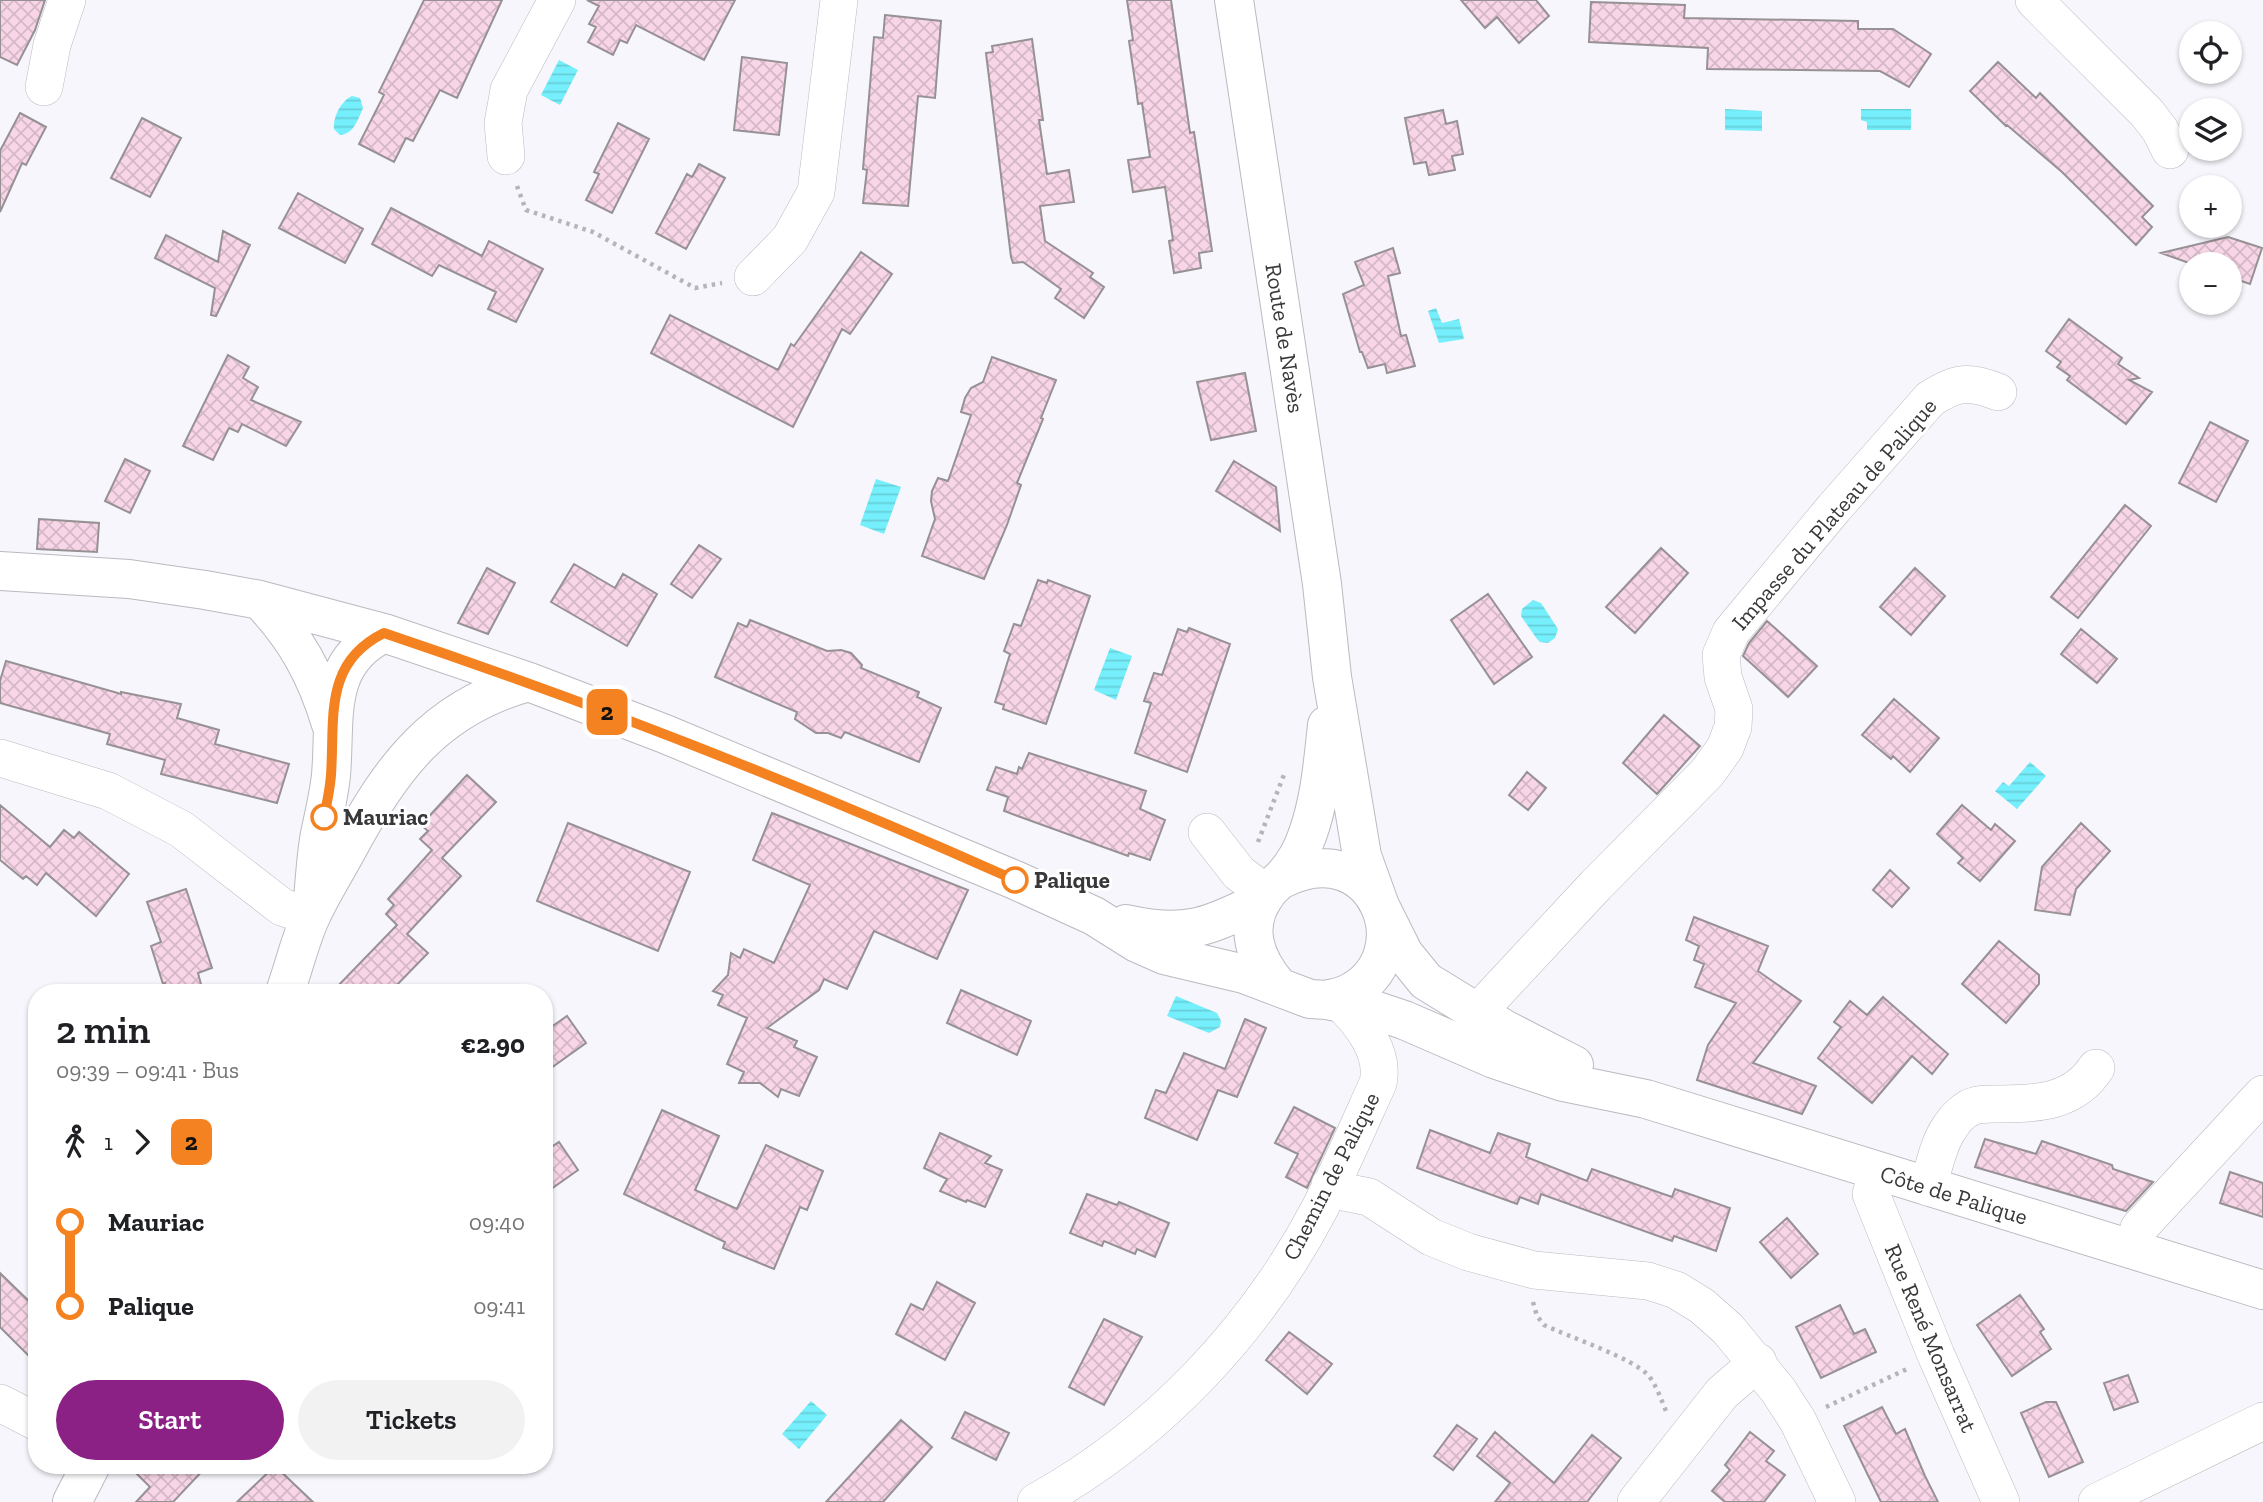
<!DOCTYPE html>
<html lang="en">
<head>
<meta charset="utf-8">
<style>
  :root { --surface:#fff; --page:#f2f2f2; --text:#202124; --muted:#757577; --accent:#8b2085 }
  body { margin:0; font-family:"Zilla Slab",serif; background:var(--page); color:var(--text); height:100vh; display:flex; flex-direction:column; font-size:26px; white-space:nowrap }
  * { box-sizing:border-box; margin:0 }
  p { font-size:23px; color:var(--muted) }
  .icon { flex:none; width:38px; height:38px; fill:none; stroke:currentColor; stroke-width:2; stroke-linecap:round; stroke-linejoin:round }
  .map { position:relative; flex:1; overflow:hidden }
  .side { position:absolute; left:28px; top:984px; width:525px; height:490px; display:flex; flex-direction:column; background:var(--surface); border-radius:28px; box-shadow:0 2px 5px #0004 }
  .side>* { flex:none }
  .badge { padding:0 14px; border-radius:10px; font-size:24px; line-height:46px }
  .fabs { position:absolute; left:2179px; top:21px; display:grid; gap:14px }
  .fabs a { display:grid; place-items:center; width:63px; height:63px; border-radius:50%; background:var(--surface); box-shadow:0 2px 5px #0004; font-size:35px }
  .map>.badge { position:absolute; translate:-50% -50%; box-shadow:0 0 0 4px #fff }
  .legs { display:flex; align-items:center; gap:10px; height:77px; padding:0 28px; font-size:23px }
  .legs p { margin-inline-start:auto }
  .headline { display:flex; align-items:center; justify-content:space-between; height:119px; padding:0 28px }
  h1 { font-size:38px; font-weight:600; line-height:52px }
  .action { display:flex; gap:14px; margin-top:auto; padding:14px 28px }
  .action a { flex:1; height:80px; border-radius:42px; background:var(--accent); color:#fff; font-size:28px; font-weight:600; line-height:80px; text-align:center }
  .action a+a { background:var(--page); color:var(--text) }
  ul { padding:0 28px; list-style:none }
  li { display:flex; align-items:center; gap:24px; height:84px; font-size:26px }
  li i { display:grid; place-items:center; width:10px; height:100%; margin:0 9px; background:currentColor }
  li i::after { content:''; width:18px; height:18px; margin:-9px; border:5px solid; border-radius:50%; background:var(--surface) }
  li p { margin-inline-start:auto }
  li:first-child i { background:linear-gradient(#0000 50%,currentColor 0) }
  li:last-child i { background:linear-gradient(currentColor 50%,#0000 0) }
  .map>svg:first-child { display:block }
</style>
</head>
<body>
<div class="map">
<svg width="2263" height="1502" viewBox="0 0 2263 1502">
  <defs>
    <pattern id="water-rules" width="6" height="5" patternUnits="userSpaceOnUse" patternTransform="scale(1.75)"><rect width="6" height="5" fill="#75effb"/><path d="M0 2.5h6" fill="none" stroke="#66ced8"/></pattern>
    <pattern id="building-cross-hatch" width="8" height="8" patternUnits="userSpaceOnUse" patternTransform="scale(1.75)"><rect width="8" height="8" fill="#f8d6e7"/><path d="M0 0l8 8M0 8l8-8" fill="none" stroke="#d5b8c7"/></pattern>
  </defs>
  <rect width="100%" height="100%" fill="#f6f6fc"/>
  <path fill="url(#water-rules)" d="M559,60L578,70L560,105L541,95Z
    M352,96L360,98L363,108C358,119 354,134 340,135L334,129C333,117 341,101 352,96Z
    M1725,109L1762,111V131L1725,130Z
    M1861,109H1911V130H1867V122L1861,120Z
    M1436,308L1442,323L1459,319L1464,339L1439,343L1428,311Z
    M876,479L901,487L884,534L860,525Z
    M1533,600L1541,603L1558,629L1555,638L1548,643L1540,642L1537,639L1521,616L1522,609Z
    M1110,648L1132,656L1116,700L1094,690Z
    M2030,762L2046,776L2017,809L1995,791L2003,782L2009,786Z
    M1176,996L1217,1013L1221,1021L1220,1027L1209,1033L1167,1016Z
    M811,1401L827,1415L799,1449L782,1434Z"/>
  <path fill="url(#building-cross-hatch)" stroke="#979194" stroke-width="2" d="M0,0H45L35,30L17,65L0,57Z
    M424,0H502L457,98L440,90L413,141L406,138L394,162L359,144L384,95L379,92Z
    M587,0H735L704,60L636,25L627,43L620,40L613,55L588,42L596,27L589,24L599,6Z
    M1127,0H1171L1190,133L1194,132L1212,251L1199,253L1201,268L1174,273L1169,241L1173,240L1165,187L1133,192L1128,160L1150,157L1142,103L1138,104L1136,88L1129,41L1133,40Z
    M1461,0H1536L1549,16L1519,43L1497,17L1485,28Z
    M1591,2L1685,5L1684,18L1858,21V29H1893L1931,54L1909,87L1880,71L1707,69L1708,48L1589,42Z
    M885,15L941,21L935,98L918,96L908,206L863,203L867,170L863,169L874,37L883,38Z
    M1032,39L1043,120H1039L1047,174L1069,170L1074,202L1040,206L1045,241L1093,273L1090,277L1104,287L1084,318L1055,298L1061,289L1023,262L1013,263L1011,257L986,53L993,52L992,46Z
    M742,57L787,63L779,135L734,130Z
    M1998,62L2036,98L2040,93L2153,206L2142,217L2152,227L2136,245L2062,172L2007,125L2006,126L1970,91Z
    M1443,110L1446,124L1457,121L1463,154L1452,156L1455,170L1429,175L1426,162L1414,164L1405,118Z
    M20,113L46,127L26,165L22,163L0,212V151Z
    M142,118L181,138L150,197L111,178Z
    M618,123L649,139L612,213L586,200L599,174L594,172Z
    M699,164L725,178L686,249L656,233L687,174L692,177Z
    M298,193L363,229L345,263L279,228Z
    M391,208L482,256L489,241L543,269L516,322L488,309L496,292L439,265L432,276L372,244Z
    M223,231L250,245L216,316L211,315L215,288L155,258L166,235L218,262Z
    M2228,237L2262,248L2250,284L2230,277V264H2192L2161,253Z
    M1393,248L1400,273L1388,276L1401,336L1406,335L1415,366L1387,373L1385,364L1368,368L1362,352H1360L1343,294L1364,285L1355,262Z
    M861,252L892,274L850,334L842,329L793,427L651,353L670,315L778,370L791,344L794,346Z
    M2069,319L2122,358L2118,364L2139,378L2129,380L2152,392L2126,424L2067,380L2070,376L2057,367L2061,362L2046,351Z
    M228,355L249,367L243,378L258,387L251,400L301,422L286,446L242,424L238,432L229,428L213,460L183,446Z
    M992,357L1056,380L1041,418L1043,419L1017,483L1021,485L1007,525L984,579L922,556L935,519L931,501L932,491L938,478L948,481L971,415L961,412L965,398L971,388L983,382Z
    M1245,373L1256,431L1211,440L1197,382Z
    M2210,422L2248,441L2216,502L2179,483Z
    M125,459L150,471L130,513L105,501Z
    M1234,461L1276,487L1280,531L1216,491Z
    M2125,505L2151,526L2078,618L2051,597Z
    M39,519L99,523L97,552L37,549Z
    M699,545L721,559L692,598L671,584Z
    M1661,548L1688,573L1635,633L1606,607Z
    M574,564L615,588L623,574L657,594L627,646L551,602Z
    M487,568L515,583L488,634L458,623Z
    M1915,568L1945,596L1911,635L1880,607Z
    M1038,580L1047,583L1048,580L1090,596L1046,724L1003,709L1004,705L995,702L1010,654L1004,651L1014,624L1021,626Z
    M1488,594L1532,657L1494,684L1451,620Z
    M750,620L827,651L841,650L851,653L862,665L861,668L919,692L917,697L941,708L919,762L845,732L841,738L828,733H816L795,719L797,712L715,677L738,623L747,627Z
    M1767,621L1817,666L1788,697L1743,656L1749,643Z
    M1189,628L1230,644L1187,772L1135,753L1151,703L1144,701L1154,673L1162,675L1178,629L1187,632Z
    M2081,629L2117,659L2097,683L2061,654Z
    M6,661L121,694V692L181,704L177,718L219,730L215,744L289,764L277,803L161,774L165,760L107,744L110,734L0,703V681Z
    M1894,699L1939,738L1910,772L1893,756L1891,759L1862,735Z
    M1664,715L1700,746L1657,794L1623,763Z
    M1029,753L1146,791L1140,809L1165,820L1150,860L1129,853L1128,856L1004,811L1008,797L987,790L996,767L1017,774L1019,767L1022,769Z
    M1527,772L1546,788L1528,810L1509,795Z
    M467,775L496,802L442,858L461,876L407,934L428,953L390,992H332L397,925L386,914L394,905L388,899L432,850L420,839L428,831L421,825Z
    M0,805L50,847L64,830L74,838L79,832L129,874L96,916L46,873L37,885L26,876L23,879L0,860Z
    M1962,805L1991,830L1995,824L2015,841L1980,881L1958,863L1963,858L1937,834Z
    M772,813L968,890L937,959L874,931L847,989L824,979L819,990L767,1028L797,1041L794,1047L817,1057L799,1096L781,1089L778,1097L760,1083H739L744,1072L727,1064L747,1018L718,1005L723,995L713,991L728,975L731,953L740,958L744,949L774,963L810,885L753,860Z
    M568,823L690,872L658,951L537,901Z
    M2081,823L2110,851L2076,889L2070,915L2035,910L2042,867Z
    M1890,870L1909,888L1892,907L1873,890Z
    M186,889L212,968L198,973L203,992H168L165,983L163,984L151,946L161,942L147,902Z
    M1694,917L1768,946L1758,971L1801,1001L1753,1063L1816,1086L1802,1114L1697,1080L1708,1045L1736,1003L1695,987L1704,964L1694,960L1699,946L1686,940Z
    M1999,941L2039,975V984L2006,1023L1962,984Z
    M961,990L1031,1021L1017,1055L947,1023Z
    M1883,997L1948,1054L1932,1074L1912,1056L1872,1103L1818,1058L1841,1027L1834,1022L1850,1001L1867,1015Z
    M567,1016L586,1043L544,1073V1032Z
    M1245,1019L1266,1028L1237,1097L1218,1090L1197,1140L1145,1118L1156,1090L1166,1093L1184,1053L1225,1069Z
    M1294,1107L1335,1128L1307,1188L1286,1177L1298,1154L1275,1143Z
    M662,1110L719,1136L695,1190L737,1209L766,1145L823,1171L807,1210L800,1207L774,1269L723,1248L725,1242L624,1194Z
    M1430,1130L1490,1153L1498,1133L1530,1144L1526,1157L1587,1181L1592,1169L1672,1197L1675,1189L1730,1208L1716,1251L1674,1236L1672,1241L1541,1194L1538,1204L1520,1197L1517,1204L1417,1168Z
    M940,1133L991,1156L985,1163L1002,1170L985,1207L967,1200L966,1202L940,1191L947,1179L924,1168Z
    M1985,1139L2036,1154L2042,1141L2112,1165L2113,1169L2153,1182L2126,1211L1975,1167Z
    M559,1142L578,1170L544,1194V1152Z
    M2230,1172L2263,1183V1217L2220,1203Z
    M1087,1194L1117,1205L1119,1202L1169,1223L1155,1257L1137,1249L1135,1254L1104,1241L1102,1246L1070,1233Z
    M1787,1218L1818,1254L1791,1278L1760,1242Z
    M0,1273L37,1309V1364L0,1327Z
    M937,1282L975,1303L945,1360L896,1334L911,1304L923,1310Z
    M2020,1295L2044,1329L2040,1332L2051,1349L2012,1376L1977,1325Z
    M1840,1305L1854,1334L1865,1329L1876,1352L1821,1378L1796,1327Z
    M1104,1319L1142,1337L1104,1405L1069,1387Z
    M1289,1332L1332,1364L1307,1394L1266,1360Z
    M2128,1375L2138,1402L2114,1410L2104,1383Z
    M2046,1402H2056L2083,1462L2049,1477L2021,1413Z
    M1882,1407L1896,1434L1905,1429L1925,1476L1938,1502H1881L1844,1426Z
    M965,1412L1009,1433L996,1460L952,1438Z
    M901,1420L932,1447L883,1502H826Z
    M1457,1425L1477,1439L1453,1470L1434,1456Z
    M1495,1432L1554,1483L1592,1435L1621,1458L1587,1502H1495L1510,1483L1477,1456Z
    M1750,1432L1774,1451L1766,1461L1785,1475L1764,1502H1725L1712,1491L1730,1470L1725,1465Z
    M128,1465H208L173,1502H136L150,1487Z
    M275,1466L313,1502H237Z"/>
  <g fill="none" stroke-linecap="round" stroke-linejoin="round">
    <g stroke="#babac0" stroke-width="38">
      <path id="street" d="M2034,0L2147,113L2160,130L2170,150
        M44,87L52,45L67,0
        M506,156L503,123L509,90L557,0
        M753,277L790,239L816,192L839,0
        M0,758L108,791L181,829L282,907L311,917
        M1207,832L1239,873L1267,894
        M1479,1015L1488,1001L1596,885L1707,773L1725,748L1733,727L1734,709L1723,677L1721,655L1731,632L1834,508L1930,399C1956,382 1969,380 1998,392
        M1878,1172L1871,1194L1936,1355L2001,1502
        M1330,1185L1344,1192L1369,1197L1431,1237L1468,1252L1534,1270L1648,1281L1676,1290L1702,1306L1728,1329L1778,1390L1798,1421L1837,1502
        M1928,1187C1934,1168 1938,1143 1950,1127C1954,1120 1962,1112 1969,1108C1978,1103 1991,1104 2001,1104C2038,1104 2074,1102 2096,1068
        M2133,1249L2139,1228L2263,1094
        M0,1403L37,1422
        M1036,1502C1157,1435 1256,1330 1320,1208C1341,1167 1359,1125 1378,1083C1385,1053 1361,1022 1341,1003
        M1636,1502L1722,1393L1758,1362
        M2097,1502L2263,1421"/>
    </g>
    <g stroke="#babac0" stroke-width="40">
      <path id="secondary" d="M1234,0L1322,584L1332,677L1362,856L1380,906L1404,954L1426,981L1504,1029L1574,1065
        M0,571L129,579L205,590L260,600L384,633L529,682L665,734L1015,880L1094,916L1137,943L1164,955L1244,974L1310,999L1327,1000L1368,1008L1404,1020L1494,1059L1563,1082L1646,1099L2263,1290
        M260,600C296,638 316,674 331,724
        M1282,879C1376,831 1425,957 1347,994C1341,997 1333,998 1327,1000
        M313,899C315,878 316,855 320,834C324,815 329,795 331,775C336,719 323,663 384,633
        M1126,924C1188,938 1207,926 1262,901
        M1278,986C1255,959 1242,926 1267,893C1271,887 1277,883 1282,878C1293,866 1302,851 1307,836C1320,801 1323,762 1327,725
        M285,992C294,967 300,940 311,916C321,894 335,872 347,850C390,769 435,707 529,682
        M72,1502L91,1465"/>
    </g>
    <path stroke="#b4b4b9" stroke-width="4.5" stroke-dasharray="3.5 5" stroke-linecap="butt" d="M517,186L526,210L593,232L695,288L722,283
      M1258,842L1285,772
      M1533,1302L1537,1316L1544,1325C1569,1337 1633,1358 1649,1376C1657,1387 1661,1399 1666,1411
      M1826,1407L1907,1369"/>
    <use href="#street" stroke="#fff" stroke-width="37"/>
    <use href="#secondary" stroke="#fff" stroke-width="38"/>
  </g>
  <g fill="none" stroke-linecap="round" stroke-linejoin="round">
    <g stroke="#fff" stroke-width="16">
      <path id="line-1" d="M324,817C327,803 330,789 331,775C335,718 323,663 384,633C598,705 809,788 1015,880"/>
    </g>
    <use href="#line-1" stroke="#f58220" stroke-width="10"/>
  </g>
  <g fill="#fff" stroke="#f58220" stroke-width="3.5">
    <circle cx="324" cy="817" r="12"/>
    <circle cx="1015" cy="880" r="12"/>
  </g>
  <g text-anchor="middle" stroke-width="6" stroke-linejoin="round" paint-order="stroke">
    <g font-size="23" fill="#38383a" stroke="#fff">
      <text transform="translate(1285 338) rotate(81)" y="8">Route de Navès</text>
      <text transform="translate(1834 514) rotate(-49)" y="8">Impasse du Plateau de Palique</text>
      <text transform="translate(1331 1176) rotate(-63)" y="8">Chemin de Palique</text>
      <text transform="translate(1954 1195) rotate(17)" y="8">Côte de Palique</text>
      <text transform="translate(1931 1338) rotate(67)" y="8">Rue René Monsarrat</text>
    </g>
    <g font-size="23" font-weight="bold" fill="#38383a" stroke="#fff" text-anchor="start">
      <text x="343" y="825">Mauriac</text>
      <text x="1034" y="888">Palique</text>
    </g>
  </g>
</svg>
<div class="fabs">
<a><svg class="icon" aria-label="locate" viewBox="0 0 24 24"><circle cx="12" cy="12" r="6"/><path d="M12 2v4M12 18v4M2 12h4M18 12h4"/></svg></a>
<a><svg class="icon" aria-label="layers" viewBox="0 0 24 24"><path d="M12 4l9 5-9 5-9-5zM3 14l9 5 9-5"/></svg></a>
<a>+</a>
<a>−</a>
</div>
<b class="badge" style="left:607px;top:712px;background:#f58220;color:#111">2</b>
<section class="side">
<div class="headline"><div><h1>2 min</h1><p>09:39 – 09:41 · Bus</p></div><b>€2.90</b></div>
<div class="legs"><svg class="icon" aria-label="walk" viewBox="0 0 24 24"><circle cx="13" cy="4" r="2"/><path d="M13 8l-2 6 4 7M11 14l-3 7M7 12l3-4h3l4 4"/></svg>1<svg class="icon" aria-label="forward" viewBox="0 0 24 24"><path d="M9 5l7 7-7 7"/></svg><b class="badge" style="background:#f58220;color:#111">2</b></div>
<ul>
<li><i style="color:#f58220"></i><b>Mauriac</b><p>09:40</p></li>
<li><i style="color:#f58220"></i><b>Palique</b><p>09:41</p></li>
</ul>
<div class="action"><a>Start</a><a>Tickets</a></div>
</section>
</div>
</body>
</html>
